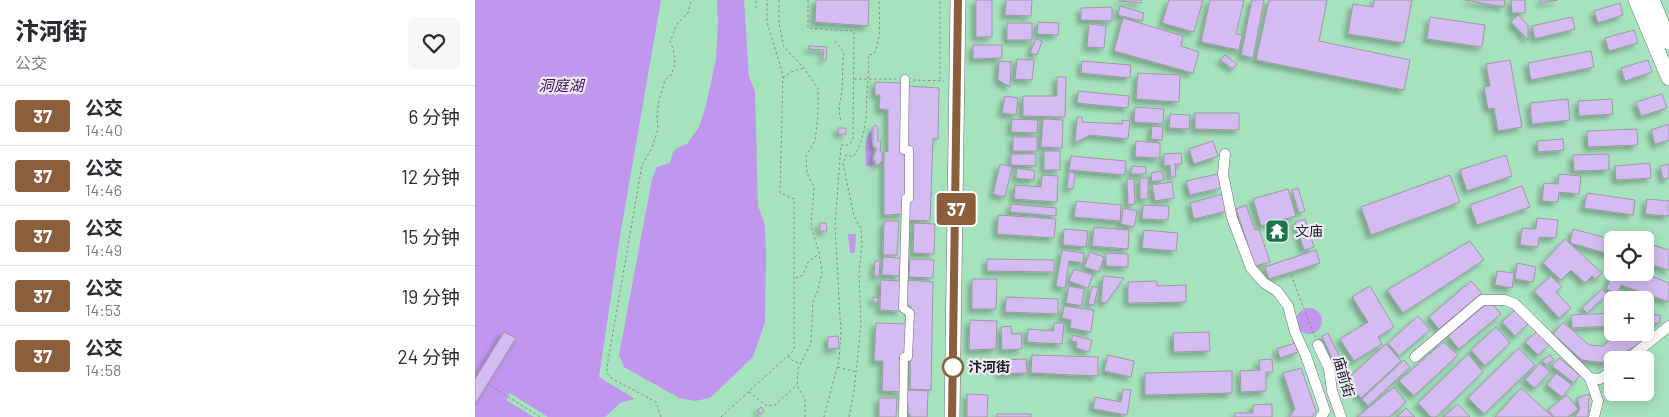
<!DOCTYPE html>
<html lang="zh">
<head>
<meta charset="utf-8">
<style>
  :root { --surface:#fff; --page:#f7f7f7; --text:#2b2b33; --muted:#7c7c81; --line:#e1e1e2 }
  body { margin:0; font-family:Barlow,"Noto Sans SC",sans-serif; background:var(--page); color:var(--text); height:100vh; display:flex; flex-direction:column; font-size:19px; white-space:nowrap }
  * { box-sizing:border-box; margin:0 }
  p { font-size:16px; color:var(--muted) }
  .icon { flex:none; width:28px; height:28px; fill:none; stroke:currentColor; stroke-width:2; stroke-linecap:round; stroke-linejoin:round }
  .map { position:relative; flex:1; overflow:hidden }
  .panel { display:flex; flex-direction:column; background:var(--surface); width:475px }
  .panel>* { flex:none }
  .badge { padding:0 10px; border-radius:4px; font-size:18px; line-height:32px }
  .tools { position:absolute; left:1129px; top:231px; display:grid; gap:10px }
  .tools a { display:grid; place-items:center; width:50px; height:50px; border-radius:8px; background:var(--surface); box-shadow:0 2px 12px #0003; font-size:25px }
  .map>.badge { position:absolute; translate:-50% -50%; box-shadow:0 0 0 2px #fff }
  .round { display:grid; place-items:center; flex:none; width:52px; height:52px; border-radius:8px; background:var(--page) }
  .head { display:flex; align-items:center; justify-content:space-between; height:85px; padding:0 15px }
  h1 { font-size:24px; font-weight:800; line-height:38px }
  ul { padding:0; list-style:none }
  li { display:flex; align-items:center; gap:15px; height:60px; padding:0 15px; border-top:1px solid var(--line) }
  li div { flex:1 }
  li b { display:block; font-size:19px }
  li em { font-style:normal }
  li .badge { min-width:55px; font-weight:700; text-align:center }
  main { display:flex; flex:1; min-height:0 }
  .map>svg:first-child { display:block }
</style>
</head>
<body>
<main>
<section class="panel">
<div class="head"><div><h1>汴河街</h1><p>公交</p></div><a class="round"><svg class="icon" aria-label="heart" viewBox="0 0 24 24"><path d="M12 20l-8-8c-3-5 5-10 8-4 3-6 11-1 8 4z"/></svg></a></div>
<ul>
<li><span class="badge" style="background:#8b5e3c;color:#fff">37</span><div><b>公交</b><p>14:40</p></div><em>6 分钟</em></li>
<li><span class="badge" style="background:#8b5e3c;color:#fff">37</span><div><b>公交</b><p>14:46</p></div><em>12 分钟</em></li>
<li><span class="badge" style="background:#8b5e3c;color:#fff">37</span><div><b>公交</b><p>14:49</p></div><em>15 分钟</em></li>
<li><span class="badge" style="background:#8b5e3c;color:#fff">37</span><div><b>公交</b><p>14:53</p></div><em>19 分钟</em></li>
<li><span class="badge" style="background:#8b5e3c;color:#fff">37</span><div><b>公交</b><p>14:58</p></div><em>24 分钟</em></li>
</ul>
</section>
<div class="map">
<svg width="1194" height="417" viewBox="0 0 1194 417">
  <defs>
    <filter id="shadow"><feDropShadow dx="-4" dy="4" stdDeviation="2.5" flood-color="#0004"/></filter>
  </defs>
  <rect width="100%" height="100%" fill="#f0ebf7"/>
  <path fill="#a5e3bd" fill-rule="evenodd" d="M0,0H1194V417H0ZM1138,240H1170V272H1138ZM1138,300H1170V332H1138ZM1138,360H1170V392H1138Z"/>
  <path fill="#c096ee" d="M0,0H186L145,236L124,377L160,399L145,403L130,417H73L35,393L31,400L59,417H0Z
    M242,0H269L274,77L280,91L283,206L290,225L291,255L290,322L278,357L235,398L220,401L204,398L149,367L144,355L177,179L182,167L195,163L198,152L202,148L212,144L224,127L231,105L241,59L243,23Z
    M396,131L397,146L399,150L397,159L398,166H391C391,154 388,141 396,131Z
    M373,234H381L380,253H375Z
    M821 321a13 13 0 1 1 26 0a13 13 0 1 1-26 0Z"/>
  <path fill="#d4bcf2" stroke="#9e99a4" filter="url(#shadow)" d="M341,0H394L393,26L340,22Z
    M501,0H517V37H501Z
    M531,0H557L556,16L530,15Z
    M644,0H666L667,3L644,1Z
    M694,0H728L719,32L687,23Z
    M735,0H769L761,34L767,35L764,50L726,42Z
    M777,0H789L778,58L766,55Z
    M794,0H852L844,41L935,60L929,90L781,60Z
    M899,0H937L929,43L873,34L878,4L898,7Z
    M990,0H1030L1029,7Z
    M1036,0H1050V13H1037Z
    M1065,0H1083L1065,3Z
    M1145,3L1148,15L1123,23L1119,11Z
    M645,6L669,13L667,21L643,15Z
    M637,7V21L606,20V8Z
    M1043,15L1053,25V40L1036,22Z
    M955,17L1010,25L1007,47L952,39Z
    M1097,17L1100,29L1060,39L1057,26Z
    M648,18L708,36L706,46L724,52L718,73L639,51Z
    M563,22L584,23L583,35L562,34Z
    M532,23H557V40H532Z
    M614,24L631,26L629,48L612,47Z
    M1159,30L1163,43L1134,51L1130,38Z
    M561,39L567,41L562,55L555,53Z
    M498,45H527V58L498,59Z
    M334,46L352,47L351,60H348L349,50L333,49Z
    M1116,51L1119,67L1056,80L1053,63Z
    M750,55L762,64L758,69L745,60Z
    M542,59L559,60L557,80L540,79Z
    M1035,60L1047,127L1023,131L1019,108L1013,109L1009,87L1015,86L1011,64Z
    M1173,60L1177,72L1150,81L1146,68Z
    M524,61L536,62L535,87L523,80Z
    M607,61L656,65L655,78L606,73Z
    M663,73L705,75L704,102L661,99Z
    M582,77H591L590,117L548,116V96H582Z
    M400,82L428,83L431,152V196L428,214L409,215V152L413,151V110L404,109L405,95H400Z
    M432,86L464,88L463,139L458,138L455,221L433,220L434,200L430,148Z
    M603,91L654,96L653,108L602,103Z
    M1187,94L1192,108L1166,116L1161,102Z
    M530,96L543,98L541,115L527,113Z
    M1093,99L1095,120L1057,124L1055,103Z
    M1137,99L1138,114L1104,116L1103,101Z
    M660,107L689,109L688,124L659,122Z
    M720,113H764V130L720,129Z
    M695,114L715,115L714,129L694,128Z
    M602,117H607V122L648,124L647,120L655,121L653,139L615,135L600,143Z
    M537,119L563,120L562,133L536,132Z
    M568,119L588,120L587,148L566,147Z
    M1194,124V140L1180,144L1176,130Z
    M401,125L403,128V141H406L405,151L407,152V161L402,166L398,158L402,149L398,146V127Z
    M677,126L688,127L687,140L676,139Z
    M363,128H371V134H363Z
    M1162,129L1163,145L1113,147L1112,131Z
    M538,137H562V151H538Z
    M1088,139L1089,150L1063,152L1062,141Z
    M661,141L685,143V158L660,157Z
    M738,141L743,156L719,164L714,149Z
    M569,151H585V170H569Z
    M706,153L707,164H700L701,177H696L695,165L689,166V154Z
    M536,154H561V166L536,165Z
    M1134,154V170L1099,171L1098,155Z
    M1031,155L1037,176L992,191L985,170Z
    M596,156L651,161L650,175L594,170Z
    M1175,163L1176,178L1141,180L1140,166Z
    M525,164L537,167L530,197L518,194Z
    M1194,164V178L1188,179L1185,166Z
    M657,166L671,167V174H656Z
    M542,168L560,171L559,180L541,178Z
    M687,171L689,180L677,182L676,173Z
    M594,172L600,173L598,189L592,188Z
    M743,174L746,188L715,195L711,181Z
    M1084,174L1106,176L1104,194L1084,192L1083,202L1067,201L1069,183L1083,184Z
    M567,175L583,176L582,202L539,199L540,185L566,187Z
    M975,175L985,202L896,235L886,207Z
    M665,178H673V199H665Z
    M652,179H659L660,204L653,205Z
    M697,182L699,198L680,201L677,185Z
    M1047,186L1055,207L1002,225L995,205Z
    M823,188L830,211L824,213L817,190Z
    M813,189L821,216L786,226L778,199Z
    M1112,193L1160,200L1158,215L1109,208Z
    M748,194L752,211L719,219L715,203Z
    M1172,199L1194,201V216L1170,214Z
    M601,201L646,205L645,221L599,217Z
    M536,204L581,208V216L535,212Z
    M668,205L694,206L693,220L667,219Z
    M771,205L780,230L784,229L795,262L780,266L761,209Z
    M648,208L662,211L659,227L646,224Z
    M523,215L581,219L579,238L522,234Z
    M1062,218L1083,220L1081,238L1064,237L1063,247L1045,245L1047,228L1061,229Z
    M830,219L839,247L829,250L820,222Z
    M409,221H424L422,255H408Z
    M345,223H351L352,231H345Z
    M439,223L460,224L459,254L438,253Z
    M619,227L654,230L653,249L617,246Z
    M589,229L613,231L611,247L588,245Z
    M1098,229L1139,240H1138V255L1095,243Z
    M669,230L703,233L701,251L667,248Z
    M1090,239L1127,273L1121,279L1117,276L1110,283L1096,270L1086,280L1068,263Z
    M995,241L1009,260L928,313L912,290Z
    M1174,244L1194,250V270L1170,263V252Z
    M587,250L609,253L608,263L594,261L590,288L581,286Z
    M841,250L845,263L794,279L790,267Z
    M615,252L629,257L624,272L609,267Z
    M631,253L653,254V267L631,266Z
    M408,257L426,258L425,276L407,275Z
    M435,259L459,260L458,278L434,277Z
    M512,259L579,260V272L512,271Z
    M400,261H405L404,276H399Z
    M1042,263L1061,267L1058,282L1040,279Z
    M599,269L618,275L613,288L594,281Z
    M1022,271L1039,273L1037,288L1020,285Z
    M1138,272H1166L1194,283V302L1146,285L1143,293L1131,289Z
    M628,276L649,278L631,303L626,302Z
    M1076,276L1087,287L1081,292L1096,308L1084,318L1059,291Z
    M497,279H522L521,309H497Z
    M406,280L426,281L425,311L405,310Z
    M433,280L458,282L456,390L435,389L436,306H432Z
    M682,281V286L711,285V302L653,303V282Z
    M996,281L1007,293L964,329L954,317Z
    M594,286L609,289L607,306L591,303Z
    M617,286L623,288L619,305L613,304Z
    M895,286L919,327L903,337L907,344L879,361L865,339L893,322L877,297Z
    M1127,289L1132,295L1112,313L1107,308Z
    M398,297L403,298V302H398Z
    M531,297L583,299V314L530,312Z
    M1015,301L1026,314L984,349L973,336Z
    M589,306L619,310L616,332L595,328L596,320L587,318Z
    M1041,309L1054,323L1040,336L1027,322Z
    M1179,311V315H1185V323L1170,324V312Z
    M1138,313V326L1097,328L1096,315Z
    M943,316L955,330L924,356L913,343Z
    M495,320L522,321L521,349L494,350Z
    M1088,322L1114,345L1128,346L1144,332L1172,334L1174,338L1131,363L1107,360L1078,334Z
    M401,323L433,324L432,356L426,392L407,391L408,361H399Z
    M579,323H589L587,344L552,342L553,329L579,331Z
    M536,326L537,334L546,333L547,349L527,350L526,327Z
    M1021,327L1035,343L1010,366L996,350Z
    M29,332L41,338L0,404V379Z
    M734,332L735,351L699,352L698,333Z
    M1061,332L1074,345L1063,355L1050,342Z
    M853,333L869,366L862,369L847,336Z
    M598,335L617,340L614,352L601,348L602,342L596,341Z
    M363,336L364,348L353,349V337Z
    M968,342L983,355L939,396L924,381Z
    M820,343L823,352L805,358L802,349Z
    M911,344L926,361L886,398L870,381Z
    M1044,348L1060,365L1009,414L993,398Z
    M993,354L1008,372L961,417H956L943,403Z
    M557,355L623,357V376L556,373Z
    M633,355L659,361L656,377L629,371Z
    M1075,355L1079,360L1071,365L1067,360Z
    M1084,358L1105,375L1099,383L1077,366Z
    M551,359L552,373L524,374V360Z
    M797,359L798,372H791V391L766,392L765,371L785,370L784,360Z
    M929,360L935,367L893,406L887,399Z
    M1065,363L1075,372L1060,388L1050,380Z
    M826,368L841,411L837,417H814L820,409L808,373Z
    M757,371V393L670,395V373Z
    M1081,373L1097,385L1087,397L1072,385Z
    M919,387L931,402L914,417H882Z
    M1046,388L1078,417H1020Z
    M648,389L656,390L652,415L618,409L620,397L646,402Z
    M429,390L453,391L452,417H435V414H433V404L428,403Z
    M492,394L513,395L512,417H492Z
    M1114,394L1113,417H1100L1105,409L1102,398Z
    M1092,395L1103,409L1093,417H1079L1073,410Z
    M404,398H422L421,417H404Z
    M797,404V417H760V413H778V405Z
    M983,404L995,417H968Z
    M286,407L289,411L286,414L282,410Z
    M931,408L940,417H922Z
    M522,414H556V417H522Z"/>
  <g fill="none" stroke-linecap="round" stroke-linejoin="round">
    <g stroke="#716d77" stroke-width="9">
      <path id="pedestrian" d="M428,417L429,357H433L435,313L428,308L431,198H434V150H429L430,79"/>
    </g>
    <g stroke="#716d77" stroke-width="11">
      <path id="minor" d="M750,154L748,174L757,218L776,268L789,283L802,291L813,306L820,332L831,356L850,411L846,417
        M843,345L854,368L857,391L866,417
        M940,357L1007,300H1030L1040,304L1115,378
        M1152,360L1194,326
        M1119,417L1123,401L1115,378L1125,379L1138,370"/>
    </g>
    <g stroke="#716d77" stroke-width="16">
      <path id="primary" d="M1161,0L1194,78
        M1177,0L1194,42
        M477,417L483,0"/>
    </g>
    <path stroke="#8c8991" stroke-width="1" stroke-dasharray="2.5 2.5" stroke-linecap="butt" d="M304,0V24L309,47L329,68L343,89V116L340,141L331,156L332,173L339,187L336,227L344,252L347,272L343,290L338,301L336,343L323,369L322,385L330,399V417
      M333,0V28L379,31L378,138L377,142L374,145H366L360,226L366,335L364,360L349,417
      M281,8V0
      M360,41L369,52C367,65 368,77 367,89C366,104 362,105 366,121
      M308,78L316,72L329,68
      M379,79H421
      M465,79V0
      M438,80L469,81
      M816,275L840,337
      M321,278L328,275L333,262L344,254
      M313,356L319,362L326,363
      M363,367L381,372
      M16,386L65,417
      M274,392L292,406L300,405L322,385
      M186,417L181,402L136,378L132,373V367L167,165L177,148L183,129L182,117L184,100L190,80L196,75L199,68L200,61L198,48L195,42L202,24L213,13L216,0
      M246,417L319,350V199L305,193L308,75L292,22V0
      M374,417L379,391L386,325L384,274L387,245L386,229L379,216L368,164L371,155L378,157C395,133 390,106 393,79C394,70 394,64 393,55L399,54C407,38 404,18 404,0"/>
    <use href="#pedestrian" stroke="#fff" stroke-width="8"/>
    <use href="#minor" stroke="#fff" stroke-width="10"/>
    <use href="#primary" stroke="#fff" stroke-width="15"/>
  </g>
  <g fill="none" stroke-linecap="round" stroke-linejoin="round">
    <g stroke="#fff" stroke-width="11">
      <path id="line" d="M477,417L483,0"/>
    </g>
    <use href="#line" stroke="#8b5e3c" stroke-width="8"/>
  </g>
  <defs>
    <g id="temple-square" transform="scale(1.25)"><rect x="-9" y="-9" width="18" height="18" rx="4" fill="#19754a" stroke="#f0ebf7"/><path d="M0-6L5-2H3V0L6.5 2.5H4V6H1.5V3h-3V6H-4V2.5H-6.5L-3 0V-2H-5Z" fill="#fff"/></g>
  </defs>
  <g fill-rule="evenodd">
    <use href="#temple-square" x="802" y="231"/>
  </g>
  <circle fill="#fff" stroke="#8b5e3c" stroke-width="2.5" cx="478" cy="367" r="10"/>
  <g text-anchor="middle" stroke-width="4.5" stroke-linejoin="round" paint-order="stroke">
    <g font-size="14" fill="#1d1c20" stroke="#f0ebf7" text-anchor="start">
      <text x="820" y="236">文庙</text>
    </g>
    <g font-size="14" font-weight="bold" fill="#1d1c20" stroke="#f0ebf7" text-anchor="start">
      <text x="493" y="372">汴河街</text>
    </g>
    <g font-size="14" fill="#1d1c20" stroke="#f0ebf7">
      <text transform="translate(869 377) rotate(74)" y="5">庙前街</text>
    </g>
    <g font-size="15" font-style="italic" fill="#3b105d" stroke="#f0ebf7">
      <text x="86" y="91">洞庭湖</text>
    </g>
  </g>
</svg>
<div class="tools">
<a><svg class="icon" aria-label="locate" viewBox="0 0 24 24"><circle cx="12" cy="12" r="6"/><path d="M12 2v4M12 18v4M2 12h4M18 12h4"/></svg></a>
<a>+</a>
<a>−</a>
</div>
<b class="badge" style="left:481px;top:209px;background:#8b5e3c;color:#fff">37</b>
</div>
</main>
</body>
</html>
